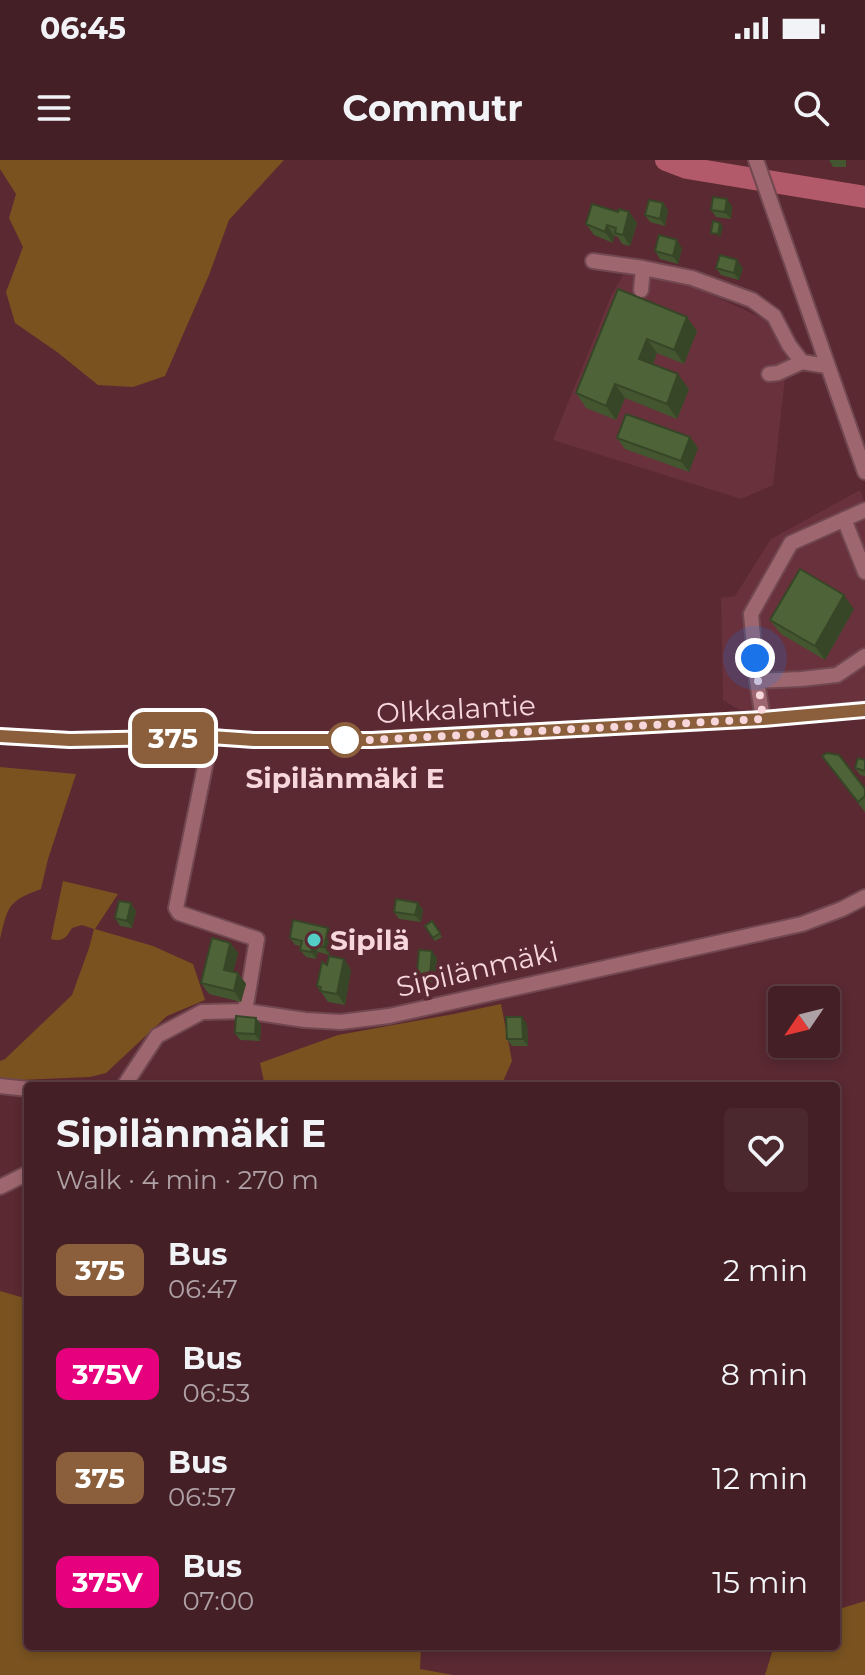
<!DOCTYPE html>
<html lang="en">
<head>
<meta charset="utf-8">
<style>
  :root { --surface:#441f26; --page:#4b272e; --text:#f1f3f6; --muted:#afa2a7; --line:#5c3d43 }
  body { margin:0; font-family:Montserrat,sans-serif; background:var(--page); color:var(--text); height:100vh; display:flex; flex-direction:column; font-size:30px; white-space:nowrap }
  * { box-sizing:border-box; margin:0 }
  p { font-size:26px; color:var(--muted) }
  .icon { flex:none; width:44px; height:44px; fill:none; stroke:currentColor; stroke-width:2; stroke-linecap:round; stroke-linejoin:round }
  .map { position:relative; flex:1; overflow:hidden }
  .details { position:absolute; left:24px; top:922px; width:816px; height:568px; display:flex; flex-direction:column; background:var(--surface); border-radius:8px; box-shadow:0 4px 12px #0003,0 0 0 2px var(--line) }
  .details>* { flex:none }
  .badge { padding:0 16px; border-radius:12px; font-size:28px; line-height:52px }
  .needle { width:52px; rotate:235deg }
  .tools { position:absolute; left:768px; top:826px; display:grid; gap:16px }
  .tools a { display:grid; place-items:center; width:72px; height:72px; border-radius:8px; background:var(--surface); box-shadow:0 4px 12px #0003,0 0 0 2px var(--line); font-size:40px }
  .you { position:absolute; width:40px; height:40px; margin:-20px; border:6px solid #fff; border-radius:50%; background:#1a73e8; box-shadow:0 0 0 12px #1a73e833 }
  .map>.badge { position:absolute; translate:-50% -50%; box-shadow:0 0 0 4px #fff }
  .round { display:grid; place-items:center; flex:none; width:84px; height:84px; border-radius:8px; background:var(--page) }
  .head { display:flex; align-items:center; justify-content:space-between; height:136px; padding:0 32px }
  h1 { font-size:38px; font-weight:700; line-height:60px }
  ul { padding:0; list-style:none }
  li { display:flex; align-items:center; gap:24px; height:104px; padding:0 32px }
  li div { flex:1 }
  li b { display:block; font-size:30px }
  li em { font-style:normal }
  li .badge { min-width:88px; font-weight:700; text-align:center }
  .status { display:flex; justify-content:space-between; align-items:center; height:56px; padding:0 40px; background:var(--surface); direction:ltr }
  .status svg { height:22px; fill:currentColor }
  header { display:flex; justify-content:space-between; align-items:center; height:104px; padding:0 32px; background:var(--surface); font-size:36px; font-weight:700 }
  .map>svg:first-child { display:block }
</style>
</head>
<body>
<div class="status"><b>06:45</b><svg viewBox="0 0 49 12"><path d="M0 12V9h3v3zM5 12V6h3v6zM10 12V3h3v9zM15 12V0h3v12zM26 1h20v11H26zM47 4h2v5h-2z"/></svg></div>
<header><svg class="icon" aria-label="menu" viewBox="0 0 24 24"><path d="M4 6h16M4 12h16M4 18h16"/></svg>Commutr<svg class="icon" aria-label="search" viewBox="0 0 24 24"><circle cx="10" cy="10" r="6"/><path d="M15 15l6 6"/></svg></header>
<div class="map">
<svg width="865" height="1515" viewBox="0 0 865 1515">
  <rect width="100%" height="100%" fill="#5a2932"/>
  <path fill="#69313b" d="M623,115L677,119L769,161L788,191L773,325L741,339L553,280L611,136Z
    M860,330L865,343V540L743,552L723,540L721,438L735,436L771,379Z"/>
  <path fill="#795220" d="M0,0H284L229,60L209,115L165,216L133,227L98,225L57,192L15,163L6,132L23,87L9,58L16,34L0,9Z
    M0,607L76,614L48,699L41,729C8,741 8,746 0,779Z
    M63,721L118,734L95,769L153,786L193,804L205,840L167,856L106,913L90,917L20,920L0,919V901L5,899L72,835L89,788L94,769L82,765L72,768C66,778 63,782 51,779Z
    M501,844L512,901L501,926H265L260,903L338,875L454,854Z
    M0,1131L28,1139V1486H421L420,1509L453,1515H0Z
    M865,1441V1515H765L774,1486H836V1450Z"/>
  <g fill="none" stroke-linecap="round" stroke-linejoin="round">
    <path stroke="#b35a6a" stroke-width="22" d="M666,0L687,8L865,37"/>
    <g stroke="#714750" stroke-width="18">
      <path id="minor" d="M756,0L865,312
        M593,101L643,108L692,118L752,140L774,156L789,185L802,202L827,206
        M641,130L643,108
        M769,214L778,213L802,202
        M844,359L865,412
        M757,521L801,519L837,515L865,496
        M763,559L757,521L751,454L791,383L865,350
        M0,576L70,580L211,577L254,580H372L763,559L865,549
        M211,577L176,748L179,753L257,779L245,851
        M0,926L28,929
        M124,926L157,876L202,852L245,851L305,860L341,862L389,856L802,764L842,749L865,737
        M0,1027L28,1013"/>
    </g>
    <use href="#minor" stroke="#9e676f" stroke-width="14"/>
  </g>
  <path fill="#435630" d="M829,0H846V7H833Z
    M663,43L668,50L665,66L650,62L645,55Z
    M732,46L731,59L716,57L711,50Z
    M618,52H629L637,63L630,86L622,84L618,77L614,76L613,83L594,75L586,64Z
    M682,88L678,104L660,99L655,91Z
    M716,108H743L739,120L721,115Z
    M618,129L697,171L684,204L657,193L653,204L689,229L677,259L625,238L616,260L586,248L576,233Z
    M690,277L698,288L689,312L625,289L617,278Z
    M854,449L825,500L781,474L770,460Z
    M822,596L865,629V652L830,607Z
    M865,600V616L860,615L855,608Z
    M418,743L423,750L421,762L399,759L394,752Z
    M136,751L132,768L120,766L115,758Z
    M432,761L442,777L435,781L433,778Z
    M328,768L334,776L329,795L318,792L316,799L306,797L300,790L301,786L295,785L290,778Z
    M230,783L238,793L233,812L238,813L246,824L241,842L209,834L201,823Z
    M437,798L435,822L422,821L417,814Z
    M344,799L351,810L345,845L328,842L317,826L327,805Z
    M256,858L261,865L260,881L240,880L235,873Z
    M527,864L528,886H512L507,879Z"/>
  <path fill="#374627" d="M727,39L732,46L731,59L725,52Z
    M663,43L668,50L665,66L660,59Z
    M629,52L637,63L630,86L623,75Z
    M720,63L723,67L720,78L718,74Z
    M607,65L614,76L613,83L605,72Z
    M677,80L682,88L678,104L673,96Z
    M737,100L743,108L739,120L734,113Z
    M687,157L697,171L684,204L674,190Z
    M647,179L657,193L650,213L639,199Z
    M678,214L689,229L677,259L667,244Z
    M615,224L625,238L616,260L606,246Z
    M690,277L698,288L689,312L681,301Z
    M844,435L854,449L825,500L815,486Z
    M131,743L136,751L132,768L127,761Z
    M418,743L423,750L421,762L415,755Z
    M328,768L334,776L329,795L324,787Z
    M230,783L238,793L231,821L224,810Z
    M313,785L318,792L316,799L311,792Z
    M432,791L437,798L435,822L430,815Z
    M344,799L351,810L345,845L337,834Z
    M238,813L246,824L241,842L234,831Z
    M522,857L527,864L528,886L523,879Z
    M256,858L261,865L260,881L255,874Z"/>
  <path fill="#4e6438" stroke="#374627" stroke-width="2" d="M713,37L727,39L725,52L711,50Z
    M649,40L663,43L660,59L645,55Z
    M592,44L618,52L619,49L629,52L623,75L615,73L616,68L607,65L605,72L586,64Z
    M713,61L720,63L718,74L711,73Z
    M659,75L677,80L673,96L655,91Z
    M720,95L737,100L734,113L716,108Z
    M618,129L687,157L674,190L647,179L639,199L678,214L667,244L615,224L606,246L576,233Z
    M626,254L690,277L681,301L617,278Z
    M800,409L844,435L815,486L770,460Z
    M827,593L839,595L865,629V636L858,642L822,596Z
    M858,598L865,600V611L855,608Z
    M396,739L418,743L415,755L394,752Z
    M119,741L131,743L127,761L115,758Z
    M293,760L328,768L324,787L313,785L311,792L300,790L302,781L290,778Z
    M432,761L440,773L433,778L425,766Z
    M212,778L230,783L224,810L238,813L234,831L201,823Z
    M419,790L432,791L430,815L417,814Z
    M329,796L344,799L337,834L320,831L321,827L317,826L322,802L327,805Z
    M236,856L256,858L255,874L235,873Z
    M506,857H522L523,879H507Z"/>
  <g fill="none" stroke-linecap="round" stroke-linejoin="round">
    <g stroke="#fff" stroke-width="18">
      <path id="line" d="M0,576L70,580L211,577L254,580H372L763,559L865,550"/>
    </g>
    <use href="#line" stroke="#8b5e3c" stroke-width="12"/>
    <path stroke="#f7d7db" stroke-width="8" stroke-dasharray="0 14.4" d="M345,580H343H372L763,559L755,498"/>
  </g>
  <circle fill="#fff" stroke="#8b5e3c" stroke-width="4" cx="345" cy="580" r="16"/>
  <circle fill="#54cdc6" stroke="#5a2932" stroke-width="3" cx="314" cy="780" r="8"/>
  <g text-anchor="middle" stroke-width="8" stroke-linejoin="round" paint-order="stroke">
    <g font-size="28" fill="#f7d7db" stroke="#5a2932">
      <text transform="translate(456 549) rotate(-3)" y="10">Olkkalantie</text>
      <text transform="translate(477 809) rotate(-13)" y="10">Sipilänmäki</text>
    </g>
    <g font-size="28" font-weight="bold" fill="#f7d7db" stroke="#5a2932">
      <text x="345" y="628">Sipilänmäki E</text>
    </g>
    <g font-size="28" font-weight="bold" fill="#f7d7db" stroke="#5a2932" text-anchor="start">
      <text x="330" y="790">Sipilä</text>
    </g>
  </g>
</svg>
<div class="tools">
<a><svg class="needle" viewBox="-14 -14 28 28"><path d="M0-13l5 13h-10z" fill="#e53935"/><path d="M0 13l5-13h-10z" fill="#afa2a7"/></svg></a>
</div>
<div class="you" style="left:755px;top:498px"></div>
<b class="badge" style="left:173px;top:578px;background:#8b5e3c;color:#fff">375</b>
<section class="details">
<div class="head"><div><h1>Sipilänmäki E</h1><p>Walk · 4 min · 270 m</p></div><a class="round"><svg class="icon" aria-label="heart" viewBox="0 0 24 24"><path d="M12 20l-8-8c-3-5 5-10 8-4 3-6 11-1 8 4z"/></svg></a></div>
<ul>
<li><span class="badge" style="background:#8b5e3c;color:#fff">375</span><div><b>Bus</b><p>06:47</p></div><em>2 min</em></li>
<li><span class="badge" style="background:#e6007e;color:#fff">375V</span><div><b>Bus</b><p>06:53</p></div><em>8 min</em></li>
<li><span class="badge" style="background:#8b5e3c;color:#fff">375</span><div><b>Bus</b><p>06:57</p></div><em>12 min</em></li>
<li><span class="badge" style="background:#e6007e;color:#fff">375V</span><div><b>Bus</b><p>07:00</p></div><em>15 min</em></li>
</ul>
</section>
</div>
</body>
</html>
